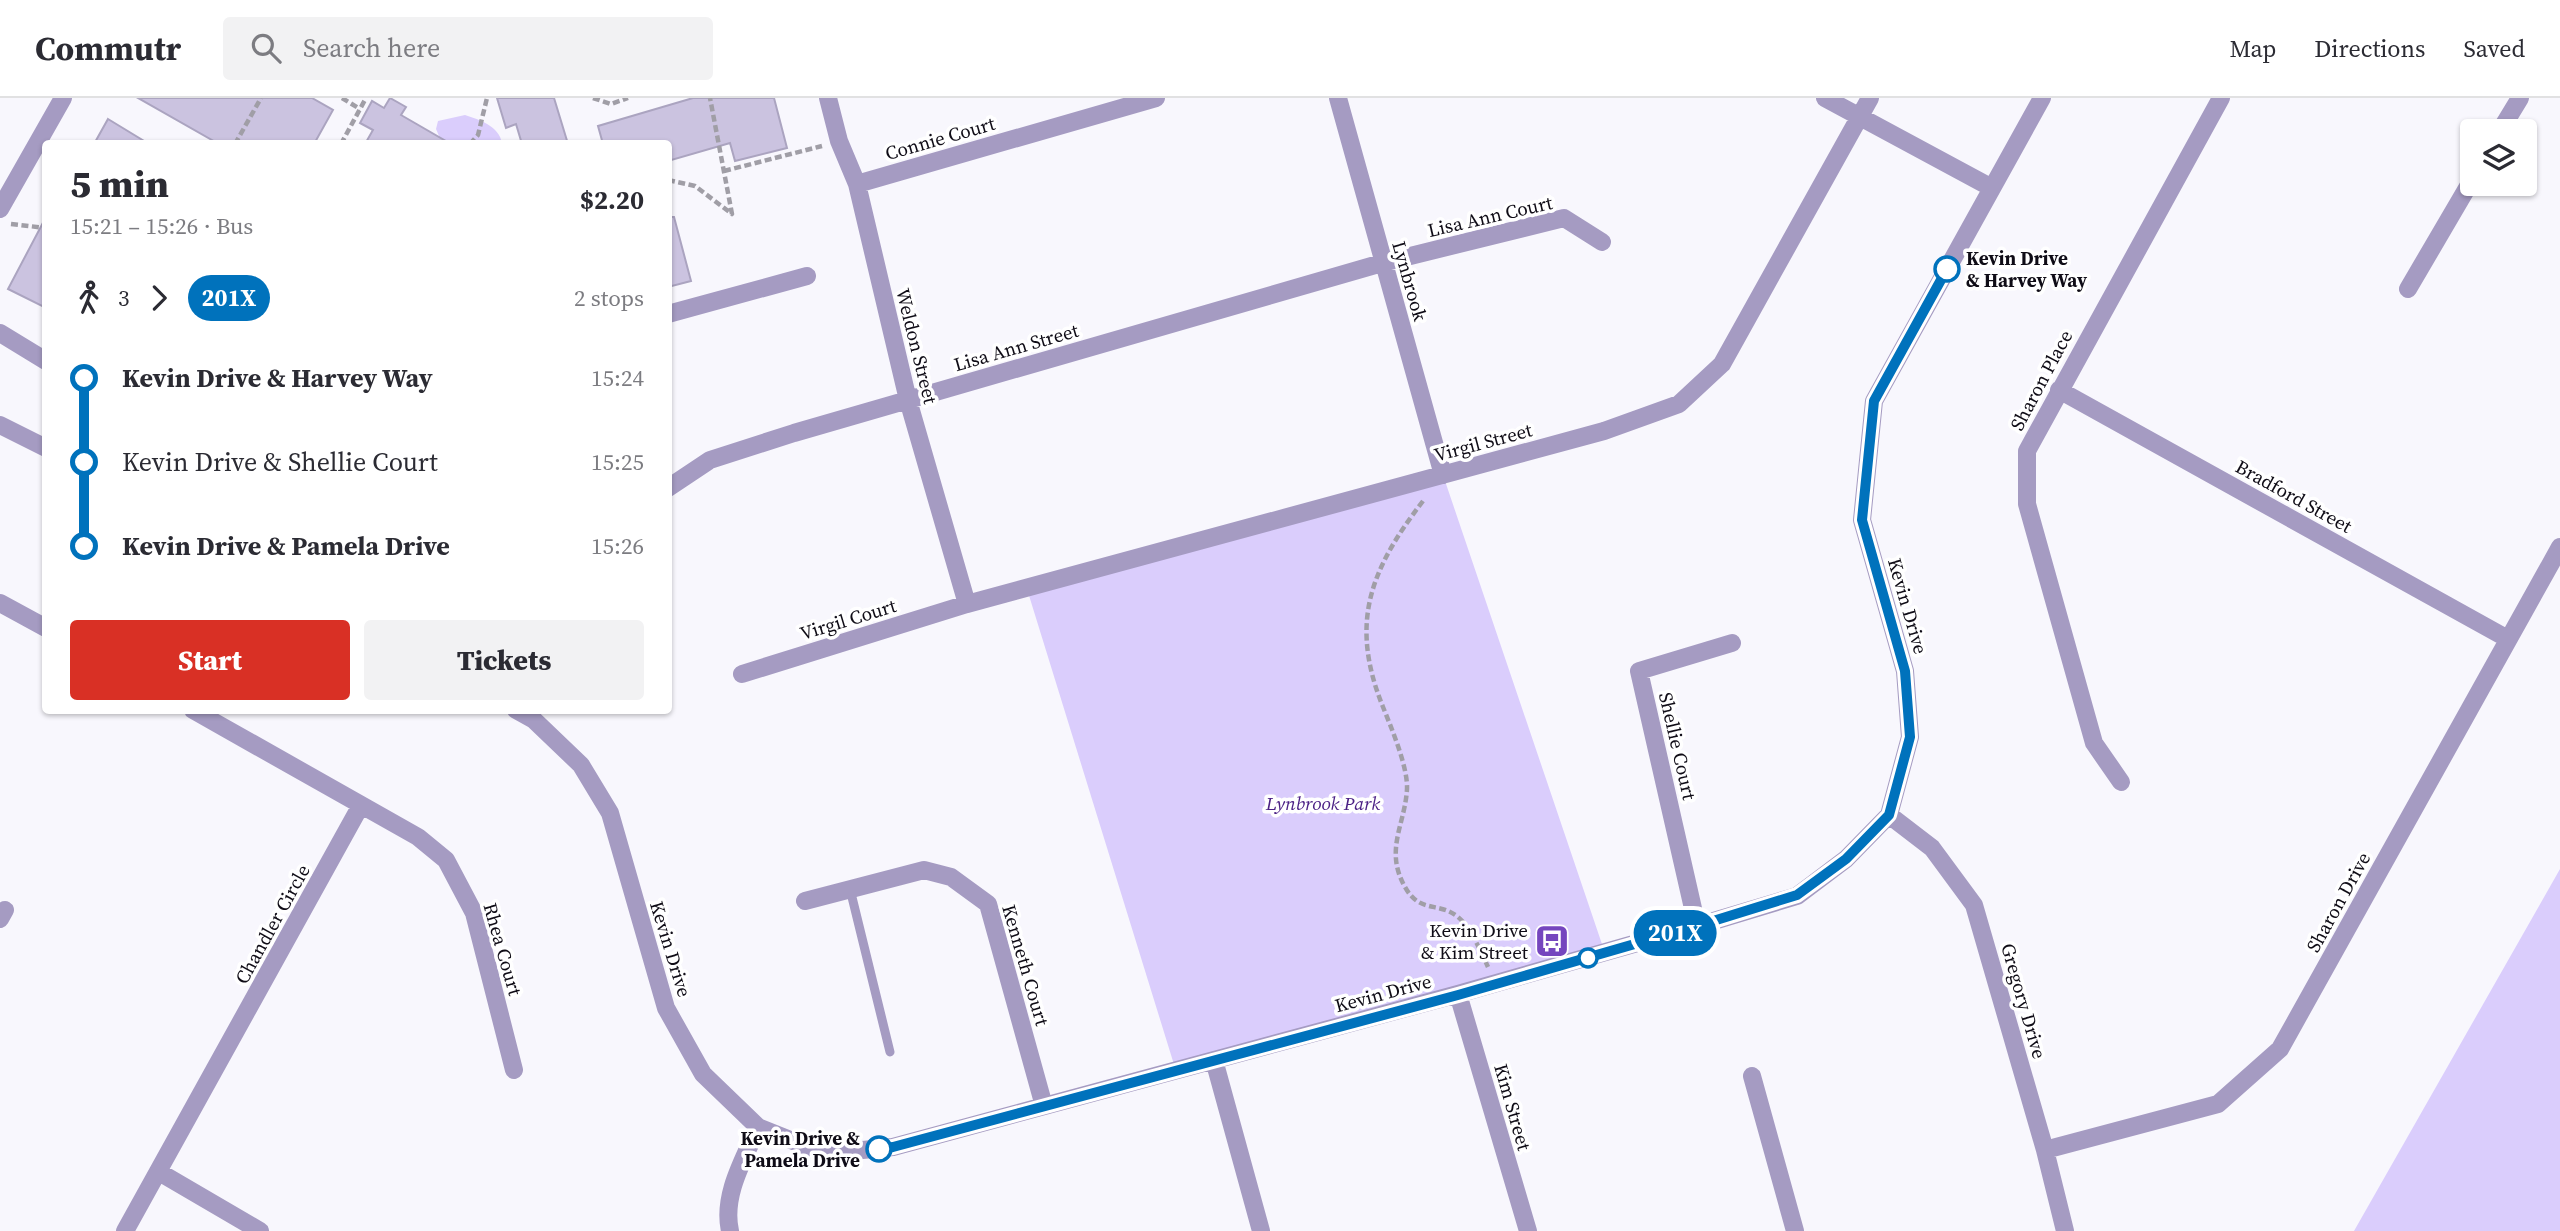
<!DOCTYPE html>
<html lang="en">
<head>
<meta charset="utf-8">
<style>
  :root { --surface:#fff; --page:#f2f2f3; --text:#2b2b33; --muted:#7c7c81; --line:#e1e1e2; --accent:#d93025 }
  body { margin:0; font-family:"Source Serif 4",serif; background:var(--page); color:var(--text); height:100vh; display:flex; flex-direction:column; font-size:26px; white-space:nowrap }
  * { box-sizing:border-box; margin:0 }
  p { font-size:23px; color:var(--muted) }
  .icon { flex:none; width:38px; height:38px; fill:none; stroke:currentColor; stroke-width:2; stroke-linecap:round; stroke-linejoin:round }
  .map { position:relative; flex:1; overflow:hidden }
  .drawer { position:absolute; left:42px; top:42px; width:630px; height:574px; display:flex; flex-direction:column; background:var(--surface); border-radius:7px; box-shadow:0 2px 5px #0004 }
  .drawer>* { flex:none }
  .badge { padding:0 14px; border-radius:23px; font-size:24px; line-height:46px }
  .buttons { position:absolute; left:2460px; top:21px; display:grid; gap:14px }
  .buttons a { display:grid; place-items:center; width:77px; height:77px; border-radius:7px; background:var(--surface); box-shadow:0 2px 5px #0004; font-size:35px }
  .map>.badge { position:absolute; translate:-50% -50%; box-shadow:0 0 0 4px #fff }
  .legs { display:flex; align-items:center; gap:10px; height:77px; padding:0 28px; font-size:23px }
  .legs p { margin-inline-start:auto }
  .overview { display:flex; align-items:center; justify-content:space-between; height:119px; padding:0 28px }
  h1 { font-size:38px; font-weight:800; line-height:52px }
  .action { display:flex; gap:14px; margin-top:auto; padding:14px 28px }
  .action a { flex:1; height:80px; border-radius:7px; background:var(--accent); color:#fff; font-size:28px; font-weight:800; line-height:80px; text-align:center }
  .action a+a { background:var(--page); color:var(--text) }
  ul { padding:0 28px; list-style:none }
  li { display:flex; align-items:center; gap:24px; height:84px; font-size:26px }
  li i { display:grid; place-items:center; width:10px; height:100%; margin:0 9px; background:currentColor }
  li i::after { content:''; width:18px; height:18px; margin:-9px; border:5px solid; border-radius:50%; background:var(--surface) }
  li p { margin-inline-start:auto }
  li:first-child i { background:linear-gradient(#0000 50%,currentColor 0) }
  li:last-child i { background:linear-gradient(currentColor 50%,#0000 0) }
  header { display:flex; align-items:center; gap:42px; box-sizing:border-box; height:98px; padding:0 35px; background:var(--surface); border-bottom:2px solid var(--line) }
  header strong { font-size:33px }
  nav { display:flex; gap:38px; margin-inline-start:auto; font-size:24px }
  .search { width:490px; height:63px; background:var(--page); display:flex; align-items:center; gap:18px; box-sizing:border-box; padding:0 24px; border-radius:7px; color:var(--muted); font-size:26px }
  .map>svg:first-child { display:block }
</style>
</head>
<body>
<header>
<strong>Commutr</strong>
<div class="search"><svg class="icon" aria-label="search" viewBox="0 0 24 24"><circle cx="10" cy="10" r="6"/><path d="M15 15l6 6"/></svg>Search here</div>
<nav><a>Map</a><a>Directions</a><a>Saved</a></nav>
</header>
<div class="map">
<svg width="2560" height="1133" viewBox="0 0 2560 1133">
  <rect width="100%" height="100%" fill="#f8f7fd"/>
  <path fill="#dacdfc" d="M465,17C480,22 499,28 502,45H442L436,31L438,23Z
    M1443,377L1605,855L1176,973L1027,491Z
    M2560,771V1133H2354Z"/>
  <path fill="#cbc3e0" stroke="#aba4c0" stroke-width="2" d="M138,0H312L333,12L314,46H219Z
    M390,0L406,9L401,17L451,46H365L373,32L360,25L372,3L384,10Z
    M497,0H554L568,46H522L516,26L506,30Z
    M693,0H774L787,50L735,63L730,45L668,63V46H603L598,28Z
    M108,21L149,46H94Z
    M46,119V210L8,191Z
    M668,119H674L691,183L668,189Z"/>
  <g fill="none" stroke-linecap="round" stroke-linejoin="round">
    <path stroke="#a09ea6" stroke-width="4.5" stroke-dasharray="7 3.5" stroke-linecap="butt" d="M342,0L360,11
      M593,0L611,6L628,0
      M235,46L261,0
      M341,46L366,0
      M470,46L478,37L487,0
      M724,73L822,48
      M668,82L695,88L732,116L710,0
      M11,126L46,130
      M1423,403C1370,472 1349,525 1383,609C1391,629 1408,669 1407,691C1405,727 1384,752 1405,789C1420,816 1438,803 1458,819C1471,830 1481,854 1488,869"/>
    <path stroke="#a59bc2" stroke-width="9" d="M850,791L890,954"/>
    <path stroke="#a59bc2" stroke-width="18" d="M828,0L839,43L857,86L908,302L967,506
      M1338,0L1443,377
      M1825,0L1992,90
      M2500,33L2520,0
      M857,86L1156,0
      M0,111L63,0
      M2408,191L2473,80
      M668,216L807,178
      M0,235L46,263
      M2059,292L2508,541
      M0,327L46,350
      M668,390L710,362L794,335L1382,165L1564,120L1602,144
      M0,505L46,530
      M742,576L967,506L1604,333L1679,306L1722,266L1870,0
      M193,612L418,739L446,762L474,815L514,972
      M516,612L534,622L581,667L610,715L666,910L703,976L758,1029L803,1047L832,1055L893,1049L1458,896L1697,828L1797,798L1846,761L1889,717L1910,639L1905,573L1862,422L1874,303L2042,0
      M2121,684L2094,645L2027,406V353L2221,0
      M1889,717L1932,750L1974,807L2045,1052L2065,1133
      M805,803L924,772L951,779L988,806L1044,1008
      M0,821L5,812
      M1697,828L1639,573L1732,545
      M1458,896L1528,1133
      M1214,962L1261,1133
      M1752,978L1795,1133
      M2045,1052L2218,1006L2280,951L2560,449
      M159,1074L260,1133
      M125,1133L361,707
      M730,1133C722,1097 744,1061 758,1029"/>
  </g>
  <g fill="none" stroke-linecap="round" stroke-linejoin="round">
    <g stroke="#fff" stroke-width="16">
      <path id="line-1" d="M879,1051L893,1049L1458,897L1697,828L1797,797L1846,761L1889,717L1910,639L1905,573L1862,422L1874,303L1947,171"/>
    </g>
    <use href="#line-1" stroke="#0072bc" stroke-width="10"/>
  </g>
  <defs>
    <g id="bus-square" transform="scale(1.75)"><rect x="-9" y="-9" width="18" height="18" rx="4" fill="#7546be" stroke="#fff"/><path d="M-5-6H5V4H4V6H2V4H-2V6H-4V4H-5ZM-3.5-4V0h7V-4ZM-3.5 1.2v1.5H-2V1.2ZM2 1.2v1.5H3.5V1.2Z" fill="#fff"/></g>
  </defs>
  <g fill-rule="evenodd">
    <use href="#bus-square" x="1552" y="843"/>
  </g>
  <g fill="#fff" stroke="#0072bc" stroke-width="3.5">
    <circle cx="1947" cy="171" r="12"/>
    <circle cx="1588" cy="860" r="9"/>
    <circle cx="879" cy="1051" r="12"/>
  </g>
  <g text-anchor="middle" stroke-width="7" stroke-linejoin="round" paint-order="stroke">
    <g font-size="19" fill="#0f0c16" stroke="#fff">
      <text transform="translate(940 40) rotate(-16)" y="7">Connie Court</text>
      <text transform="translate(1490 118) rotate(-13)" y="7">Lisa Ann Court</text>
      <text transform="translate(1410 183) rotate(74)" y="7">Lynbrook</text>
      <text transform="translate(917 248) rotate(76)" y="7">Weldon Street</text>
      <text transform="translate(1016 249) rotate(-16)" y="7">Lisa Ann Street</text>
      <text transform="translate(2041 282) rotate(-62)" y="7">Sharon Place</text>
      <text transform="translate(1483 344) rotate(-15)" y="7">Virgil Street</text>
      <text transform="translate(2294 398) rotate(29)" y="7">Bradford Street</text>
      <text transform="translate(1908 508) rotate(74)" y="7">Kevin Drive</text>
      <text transform="translate(848 521) rotate(-17)" y="7">Virgil Court</text>
      <text transform="translate(1678 648) rotate(77)" y="7">Shellie Court</text>
      <text transform="translate(2338 804) rotate(-61)" y="7">Sharon Drive</text>
      <text transform="translate(272 826) rotate(-61)" y="7">Chandler Circle</text>
      <text transform="translate(503 851) rotate(74)" y="7">Rhea Court</text>
      <text transform="translate(671 851) rotate(73)" y="7">Kevin Drive</text>
      <text transform="translate(1026 867) rotate(74)" y="7">Kenneth Court</text>
      <text transform="translate(1383 895) rotate(-15)" y="7">Kevin Drive</text>
      <text transform="translate(2024 903) rotate(74)" y="7">Gregory Drive</text>
      <text transform="translate(1513 1009) rotate(74)" y="7">Kim Street</text>
    </g>
    <g font-size="19" font-weight="bold" fill="#0f0c16" stroke="#fff" text-anchor="start">
      <text x="1966" y="167">Kevin Drive<tspan x="1966" dy="22">&amp; Harvey Way</tspan></text>
      <text x="860" y="1047" text-anchor="end">Kevin Drive &amp;<tspan x="860" dy="22">Pamela Drive</tspan></text>
    </g>
    <g font-size="19" font-style="italic" fill="#4b2085" stroke="#fff">
      <text x="1323" y="712">Lynbrook Park</text>
    </g>
    <g font-size="19" fill="#0f0c16" stroke="#fff" text-anchor="end">
      <text x="1528" y="839">Kevin Drive<tspan x="1528" dy="22">&amp; Kim Street</tspan></text>
    </g>
  </g>
</svg>
<div class="buttons">
<a><svg class="icon" aria-label="layers" viewBox="0 0 24 24"><path d="M12 4l9 5-9 5-9-5zM3 14l9 5 9-5"/></svg></a>
</div>
<b class="badge" style="left:1675px;top:835px;background:#0072bc;color:#fff">201X</b>
<section class="drawer">
<div class="overview"><div><h1>5 min</h1><p>15:21 – 15:26 · Bus</p></div><b>$2.20</b></div>
<div class="legs"><svg class="icon" aria-label="walk" viewBox="0 0 24 24"><circle cx="13" cy="4" r="2"/><path d="M13 8l-2 6 4 7M11 14l-3 7M7 12l3-4h3l4 4"/></svg>3<svg class="icon" aria-label="forward" viewBox="0 0 24 24"><path d="M9 5l7 7-7 7"/></svg><b class="badge" style="background:#0072bc;color:#fff">201X</b><p>2 stops</p></div>
<ul>
<li><i style="color:#0072bc"></i><b>Kevin Drive &amp; Harvey Way</b><p>15:24</p></li>
<li><i style="color:#0072bc"></i><span>Kevin Drive &amp; Shellie Court</span><p>15:25</p></li>
<li><i style="color:#0072bc"></i><b>Kevin Drive &amp; Pamela Drive</b><p>15:26</p></li>
</ul>
<div class="action"><a>Start</a><a>Tickets</a></div>
</section>
</div>
</body>
</html>
